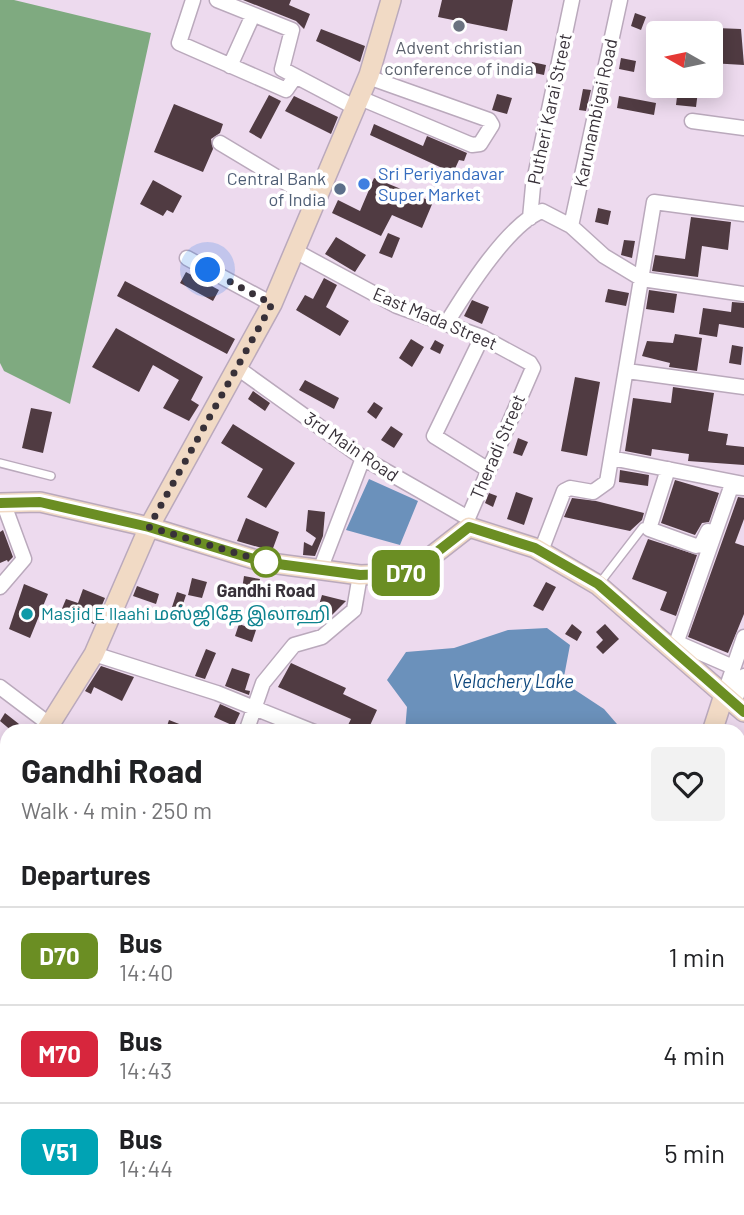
<!DOCTYPE html>
<html lang="en">
<head>
<meta charset="utf-8">
<style>
  :root { --surface:#fff; --page:#f2f2f2; --text:#202124; --muted:#757577; --line:#e0e0e0 }
  body { margin:0; font-family:Barlow,"Noto Sans Tamil",sans-serif; background:var(--page); color:var(--text); height:100vh; display:flex; flex-direction:column; font-size:26px; white-space:nowrap }
  * { box-sizing:border-box; margin:0 }
  p { font-size:23px; color:var(--muted) }
  .icon { flex:none; width:38px; height:38px; fill:none; stroke:currentColor; stroke-width:2; stroke-linecap:round; stroke-linejoin:round }
  .map { position:relative; flex:1; overflow:hidden }
  .sheet { position:absolute; left:0px; top:724px; width:746px; height:492px; display:flex; flex-direction:column; background:var(--surface); border-radius:21px 21px 0 0; box-shadow:0 4px 18px #0003 }
  .sheet>* { flex:none }
  .badge { padding:0 14px; border-radius:10px; font-size:24px; line-height:46px }
  .needle { width:46px; rotate:279deg }
  .controls { position:absolute; left:646px; top:21px; display:grid; gap:14px }
  .controls a { display:grid; place-items:center; width:77px; height:77px; border-radius:7px; background:var(--surface); box-shadow:0 4px 18px #0003; font-size:35px }
  .you { position:absolute; width:35px; height:35px; margin:-18px; border:5px solid #fff; border-radius:50%; background:#1a73e8; box-shadow:0 0 0 10px #1a73e833 }
  .map>.badge { position:absolute; translate:-50% -50%; box-shadow:0 0 0 4px #fff }
  h2 { padding:0 21px; font-size:26px; line-height:63px }
  .round { display:grid; place-items:center; flex:none; width:74px; height:74px; border-radius:7px; background:var(--page) }
  .overview { display:flex; align-items:center; justify-content:space-between; height:119px; padding:0 21px }
  h1 { font-size:33px; font-weight:700; line-height:52px }
  ul { padding:0; list-style:none }
  li { display:flex; align-items:center; gap:21px; height:98px; padding:0 21px; border-top:2px solid var(--line) }
  li div { flex:1 }
  li b { display:block; font-size:26px }
  li em { font-style:normal }
  li .badge { min-width:77px; font-weight:700; text-align:center }
  .map>svg:first-child { display:block }
</style>
</head>
<body>
<div class="map">
<svg width="744" height="1215" viewBox="0 0 744 1215">
  <rect width="100%" height="100%" fill="#eddaee"/>
  <path fill="#7faa80" d="M0,0H14L151,33L70,404L4,371L0,363Z"/>
  <path fill="#6b91bb" d="M369,479L418,501L400,545L346,530Z
    M547,628L570,645L563,682L604,709L623,731H405L407,707L387,680L406,652L454,648L508,630Z
    M77,1209H153L151,1215H74Z"/>
  <path fill="#503b42" d="M243,0H291L289,5L310,14L304,29L296,21Z
    M442,0H513L507,31L438,17Z
    M635,13L646,17L641,30L631,26Z
    M716,28L741,29L744,65L710,63V31L716,32Z
    M321,29L365,46L360,62L316,41Z
    M621,58L636,61L634,72L619,69Z
    M532,62L546,65L544,75L530,72Z
    M678,88L698,91L696,107L676,105Z
    M583,89L591,90L586,111L579,110Z
    M497,94L512,98L507,114L492,110Z
    M269,95L281,101L261,139L249,132Z
    M294,96L338,117L331,134L285,111Z
    M619,96L656,103L654,115L617,108Z
    M174,104L223,124L220,133L211,139L213,149L203,172L154,152Z
    M374,124L423,146L427,136L467,153L464,161L459,160L453,173L370,135Z
    M374,178L433,202L422,228L392,215L381,236L332,213L338,200L360,211Z
    M153,180L182,196L173,213L167,210L163,216L140,204Z
    M598,208L611,211L608,225L595,222Z
    M691,217L731,222L728,250L702,246L698,277L652,271L655,255L685,259Z
    M388,233L400,238L392,258L379,253Z
    M336,237L366,255L355,272L325,254Z
    M624,240L635,241L632,258L621,255Z
    M186,272L219,290L213,301L180,283Z
    M324,278L337,285L326,307L349,321L340,336L296,310L305,295L313,299Z
    M125,281L235,339L227,354L117,296Z
    M608,289L629,293L626,306L605,302Z
    M649,290L677,294L674,313L646,309Z
    M472,300L489,307L482,324L464,316Z
    M732,302L744,303V328L719,324L717,337L699,334L703,308L731,312Z
    M116,328L203,377L191,400L199,405L189,421L163,408L179,380L153,365L139,392L92,367Z
    M675,334L702,338L697,371L669,367L670,363L642,356L647,341L673,343Z
    M411,339L424,347L412,367L399,358Z
    M435,340L444,345L440,354L430,349Z
    M732,345L743,347L741,365L729,363Z
    M575,377L600,382L587,456L561,451Z
    M305,380L339,398L334,409L299,390Z
    M673,387L714,393L708,431L728,434L726,445L744,447V465L688,461L689,454L652,449L651,456L625,451L633,398L671,403Z
    M253,391L270,403L265,411L248,399Z
    M374,402L383,408L376,419L367,412Z
    M31,408L52,412L43,453L22,448Z
    M233,424L295,463L266,508L247,497L263,469L221,443Z
    M391,426L403,434L394,448L381,440Z
    M518,438L528,442L522,456L513,453Z
    M620,470L649,475L648,486L619,482Z
    M675,480L719,493L709,522L702,523L695,535L661,523Z
    M516,492L533,498L524,525L507,519Z
    M489,493L497,496L493,507L485,503Z
    M738,497L744,498V519L735,543L744,546V614L728,653L688,637Z
    M572,498L596,501L644,513L642,520L630,531L564,517Z
    M308,510L325,512L323,536L315,556L303,555L304,542L312,546L316,538L306,531Z
    M246,518L279,532L272,551L237,541Z
    M3,530L13,557L8,562L7,560L0,563V532Z
    M648,539L697,555L676,616L660,610L667,592L632,579Z
    M244,576L260,579L257,592L242,589Z
    M192,578L207,582L202,598L188,595Z
    M546,582L556,587L543,611L533,606Z
    M24,584L48,594L30,638L9,629Z
    M137,586L159,594L156,604L133,596Z
    M83,589L105,598L94,624L61,611L66,599L78,603Z
    M177,592L186,595L181,610L172,607Z
    M322,595L346,601L326,621L315,618Z
    M239,624L256,630L252,642L235,636Z
    M572,624L582,632L577,641L565,634Z
    M605,624L619,639L603,654L596,647L603,640L596,632Z
    M206,649L216,653L205,679L195,676Z
    M291,663L346,688L343,694L377,710L367,732L348,725L351,719L278,687Z
    M101,666L134,677L122,701L94,687L91,694L85,691Z
    M232,668L250,674L245,690L250,691L249,695L225,686Z
    M220,704L240,713L234,726L214,717Z
    M5,713L19,724L13,732L0,721Z
    M169,720L197,731V732H165Z"/>
  <g fill="none" stroke-linecap="round" stroke-linejoin="round">
    <g stroke="#baa9bc" stroke-width="10">
      <path id="lane" d="M0,463L51,476
        M599,584L643,527"/>
    </g>
    <g stroke="#baa9bc" stroke-width="17">
      <path id="street" d="M193,0L179,43L286,90L295,77
        M217,0L292,30L282,69L356,108
        M230,66L253,15
        M360,98L472,145L480,144L492,125L489,120L368,77
        M692,121L744,128
        M220,143L318,202
        M530,218L533,186L572,0
        M571,226L620,0
        M297,252L397,306L482,337L530,363L533,368L468,518L469,527
        M187,258L272,304
        M446,324C465,293 508,224 542,211L571,226L604,256L642,279L744,294
        M482,337L434,436L487,469
        M239,369L363,458L468,518
        M627,371L744,387
        M611,458L743,484
        M668,469L649,529L696,546L701,545L708,531
        M541,551L564,491L570,488L593,492L607,482L654,202L744,214
        M320,570L363,458
        M0,587L24,559L3,502
        M94,654L217,693L314,732
        M733,667L680,644L678,638L731,487L744,488
        M0,687L49,724
        M724,695L744,637
        M734,703L744,676
        M246,732L263,683L294,645L322,637L354,610L360,575
        M738,819L744,821
        M738,990L744,967
        M0,1014L7,1006
        M0,1039L7,1043
        M0,1135L7,1139
        M571,1209L614,1215
        M68,1215L71,1209
        M236,1215L238,1209
        M444,1215V1209
        M711,1215L712,1209"/>
    </g>
    <g stroke="#baa9bc" stroke-width="22">
      <path id="secondary" d="M0,503L40,502L149,527L263,562L360,575L410,573L469,527L535,548L598,585L744,712
        M45,732L94,654L149,527L272,304L369,75L391,0
        M712,732L724,695
        M0,803L7,792
        M564,1215L565,1209"/>
    </g>
    <use href="#lane" stroke="#fff" stroke-width="7"/>
    <use href="#street" stroke="#fff" stroke-width="14"/>
    <use href="#secondary" stroke="#f1dac5" stroke-width="19"/>
  </g>
  <g fill="none" stroke-linecap="round" stroke-linejoin="round">
    <g stroke="#fff" stroke-width="16">
      <path id="line" d="M0,503L40,502L149,527L263,562L360,575L410,573L469,527L535,548L598,584L744,712"/>
    </g>
    <use href="#line" stroke="#6b8e23" stroke-width="10"/>
    <path stroke="#383139" stroke-width="7" stroke-dasharray="0 12.6" d="M208,270L272,304L149,527L266,562"/>
  </g>
  <circle fill="#6b7280" stroke="#fff" stroke-width="2.5" cx="459" cy="26" r="7"/>
  <circle fill="#3f7fe0" stroke="#fff" stroke-width="2.5" cx="364" cy="184" r="7"/>
  <circle fill="#5c6f8a" stroke="#fff" stroke-width="2.5" cx="340" cy="189" r="7"/>
  <circle fill="#fff" stroke="#6b8e23" stroke-width="3.5" cx="266" cy="562" r="14"/>
  <circle fill="#0f9aa8" stroke="#fff" stroke-width="2.5" cx="27" cy="614" r="7"/>
  <g text-anchor="middle" stroke-width="7" stroke-linejoin="round" paint-order="stroke">
    <g font-size="18" fill="#5b616d" stroke="#fff">
      <text x="459" y="54">Advent christian<tspan x="459" dy="21">conference of india</tspan></text>
    </g>
    <g font-size="18" fill="#383139" stroke="#fff">
      <text transform="translate(550 109) rotate(-78)" y="6">Putheri Karai Street</text>
      <text transform="translate(596 113) rotate(-78)" y="6">Karunambigai Road</text>
      <text transform="translate(435 319) rotate(23)" y="6">East Mada Street</text>
      <text transform="translate(351 447) rotate(34)" y="6">3rd Main Road</text>
      <text transform="translate(498 447) rotate(-67)" y="6">Theradi Street</text>
    </g>
    <g font-size="18" fill="#366cbe" stroke="#fff" text-anchor="start">
      <text x="378" y="180">Sri Periyandavar<tspan x="378" dy="21">Super Market</tspan></text>
    </g>
    <g font-size="18" fill="#4e5e75" stroke="#fff" text-anchor="end">
      <text x="326" y="185">Central Bank<tspan x="326" dy="21">of India</tspan></text>
    </g>
    <g font-size="18" font-weight="bold" fill="#383139" stroke="#fff">
      <text x="266" y="597">Gandhi Road</text>
    </g>
    <g font-size="18" fill="#0d838f" stroke="#fff" text-anchor="start">
      <text x="41" y="620">Masjid E Ilaahi மஸ்ஜிதே இலாஹி</text>
    </g>
    <g font-size="19" font-style="italic" fill="#0f487d" stroke="#fff">
      <text x="513" y="688">Velachery Lake</text>
    </g>
  </g>
</svg>
<div class="controls">
<a><svg class="needle" viewBox="-14 -14 28 28"><path d="M0-13l5 13h-10z" fill="#e53935"/><path d="M0 13l5-13h-10z" fill="#757577"/></svg></a>
</div>
<div class="you" style="left:208px;top:270px"></div>
<b class="badge" style="left:406px;top:573px;background:#6b8e23;color:#fff">D70</b>
<section class="sheet">
<div class="overview"><div><h1>Gandhi Road</h1><p>Walk · 4 min · 250 m</p></div><a class="round"><svg class="icon" aria-label="heart" viewBox="0 0 24 24"><path d="M12 20l-8-8c-3-5 5-10 8-4 3-6 11-1 8 4z"/></svg></a></div>
<h2>Departures</h2>
<ul>
<li><span class="badge" style="background:#6b8e23;color:#fff">D70</span><div><b>Bus</b><p>14:40</p></div><em>1 min</em></li>
<li><span class="badge" style="background:#d7263d;color:#fff">M70</span><div><b>Bus</b><p>14:43</p></div><em>4 min</em></li>
<li><span class="badge" style="background:#00a3b4;color:#fff">V51</span><div><b>Bus</b><p>14:44</p></div><em>5 min</em></li>
</ul>
</section>
</div>
</body>
</html>
